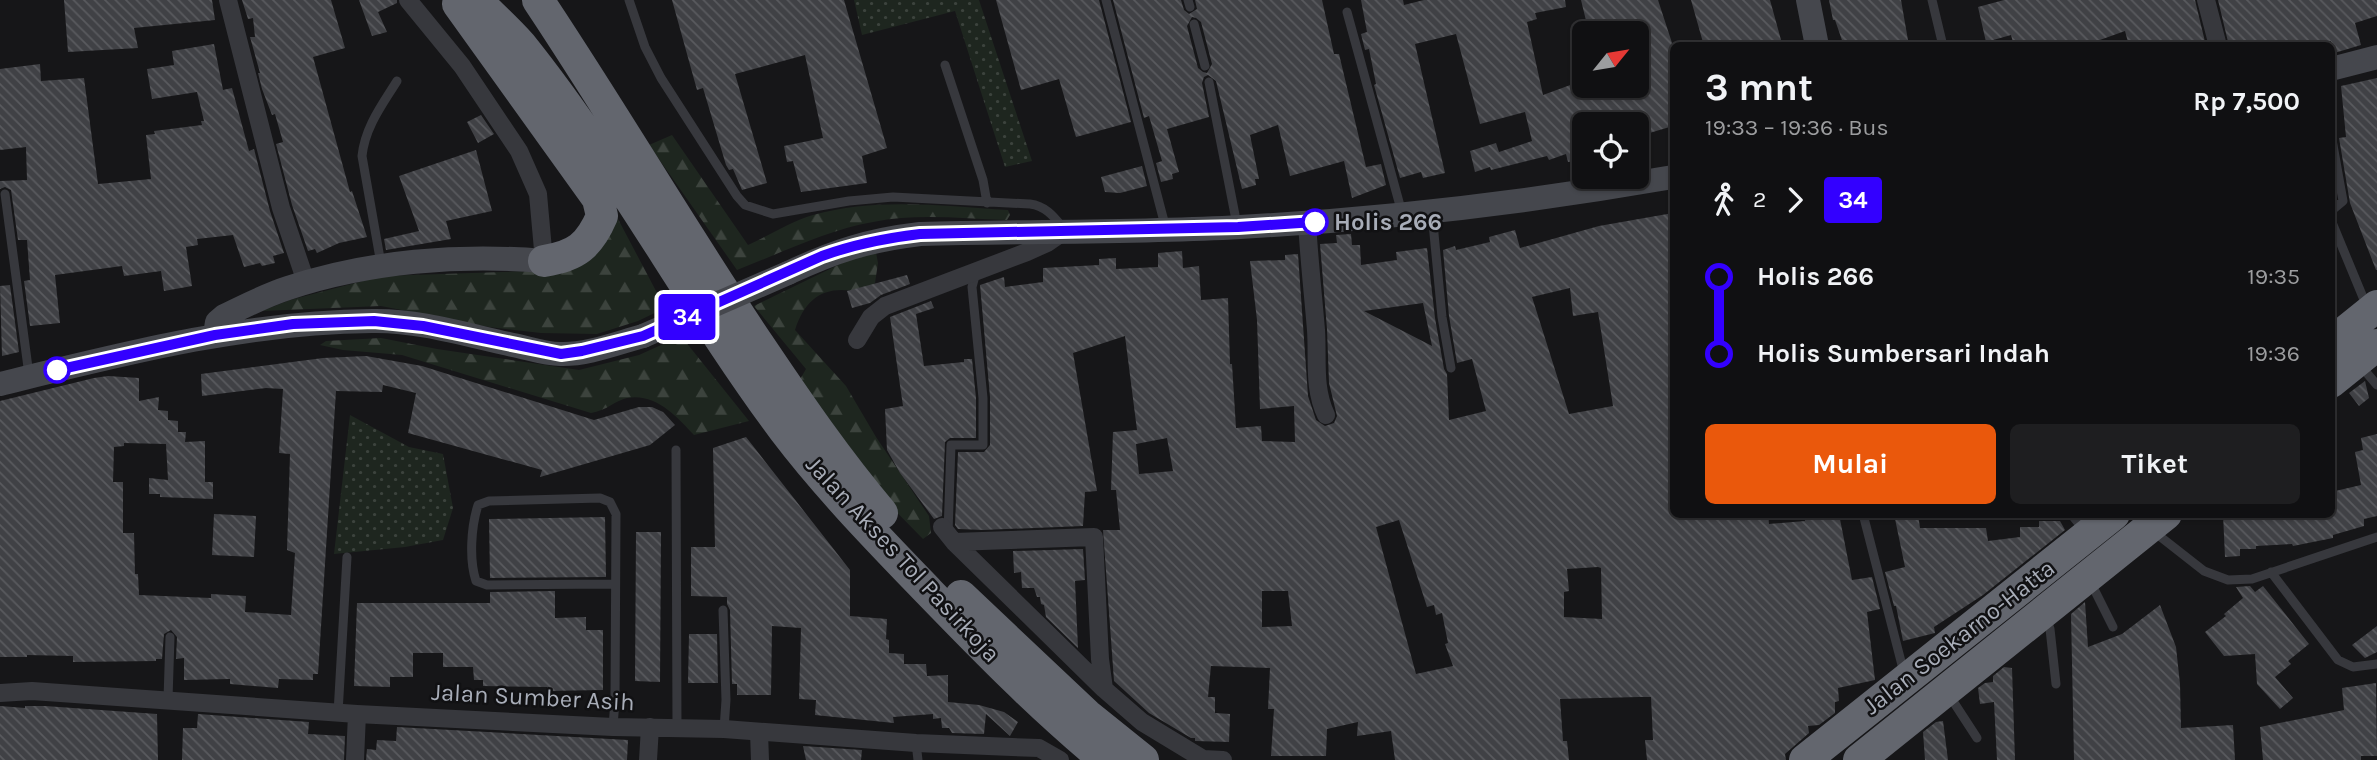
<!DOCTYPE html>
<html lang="id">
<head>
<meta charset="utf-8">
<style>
  :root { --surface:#101012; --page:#1e1e20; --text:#f1f3f6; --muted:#9c9d9f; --line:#303032; --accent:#ea580c }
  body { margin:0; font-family:Karla,sans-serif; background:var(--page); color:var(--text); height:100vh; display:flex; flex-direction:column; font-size:26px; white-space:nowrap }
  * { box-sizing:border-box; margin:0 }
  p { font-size:23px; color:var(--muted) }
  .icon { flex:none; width:38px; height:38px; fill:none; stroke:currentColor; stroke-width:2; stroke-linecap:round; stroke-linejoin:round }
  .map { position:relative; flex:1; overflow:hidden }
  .sheet { position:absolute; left:1670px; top:42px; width:665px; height:476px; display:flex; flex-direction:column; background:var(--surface); border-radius:10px; box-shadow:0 2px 5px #0004,0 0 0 2px var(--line) }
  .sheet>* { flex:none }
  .badge { padding:0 14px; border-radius:5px; font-size:24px; line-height:46px }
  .needle { width:46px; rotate:60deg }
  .buttons { position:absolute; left:1572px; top:21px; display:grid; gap:14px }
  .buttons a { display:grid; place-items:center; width:77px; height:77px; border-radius:10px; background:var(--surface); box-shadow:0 2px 5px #0004,0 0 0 2px var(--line); font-size:35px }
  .map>.badge { position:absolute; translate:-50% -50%; box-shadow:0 0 0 4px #fff }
  .legs { display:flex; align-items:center; gap:10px; height:77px; padding:0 35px; font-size:23px }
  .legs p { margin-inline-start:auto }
  .head { display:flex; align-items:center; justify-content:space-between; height:119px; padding:0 35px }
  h1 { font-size:38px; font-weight:700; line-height:52px }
  .primary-button { display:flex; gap:14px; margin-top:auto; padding:14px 35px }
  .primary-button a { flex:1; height:80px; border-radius:10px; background:var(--accent); color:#fff; font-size:28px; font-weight:700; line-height:80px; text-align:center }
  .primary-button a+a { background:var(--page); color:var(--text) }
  ul { padding:0 35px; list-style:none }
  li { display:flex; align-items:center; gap:24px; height:77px; font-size:26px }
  li i { display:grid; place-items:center; width:10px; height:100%; margin:0 9px; background:currentColor }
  li i::after { content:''; width:18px; height:18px; margin:-9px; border:5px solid; border-radius:50%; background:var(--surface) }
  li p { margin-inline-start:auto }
  li:first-child i { background:linear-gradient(#0000 50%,currentColor 0) }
  li:last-child i { background:linear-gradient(currentColor 50%,#0000 0) }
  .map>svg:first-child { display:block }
</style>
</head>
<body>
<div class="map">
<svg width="2377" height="760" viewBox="0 0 2377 760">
  <defs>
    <pattern id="grass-dots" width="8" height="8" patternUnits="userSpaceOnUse" patternTransform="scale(1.75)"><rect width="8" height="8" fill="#1e261f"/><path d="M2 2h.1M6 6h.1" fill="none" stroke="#3c433d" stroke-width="1.8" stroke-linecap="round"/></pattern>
    <pattern id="forest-firs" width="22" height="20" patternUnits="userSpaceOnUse" patternTransform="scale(1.75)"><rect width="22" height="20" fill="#1e261f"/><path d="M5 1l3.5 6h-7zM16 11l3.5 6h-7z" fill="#3c433d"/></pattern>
    <pattern id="building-back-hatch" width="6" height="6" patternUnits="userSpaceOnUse" patternTransform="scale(1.75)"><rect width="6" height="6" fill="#404145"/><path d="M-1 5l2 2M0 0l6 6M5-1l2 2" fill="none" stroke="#595a5e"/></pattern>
  </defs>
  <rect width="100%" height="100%" fill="#161618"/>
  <path fill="url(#grass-dots)" d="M854,0H979L1032,161L1005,167L955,11L862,35Z
    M350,415L409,447L443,454L453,508L443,540L405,547L334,554Z"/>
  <path fill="url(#forest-firs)" d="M672,135L748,245C769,236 791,221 813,215C876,197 943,206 1008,210L1010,215L1007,220C962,219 918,213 873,222C827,230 781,253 737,270L649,145Z
    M618,219L665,308L638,321L597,334L541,333L489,327L381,306L262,311L290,300L382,276L558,270L596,251Z
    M875,247L878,263L875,283L862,293C827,284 806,296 795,330L846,386L876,437L929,516L931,533L923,539L874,489L799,381L806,369L754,306Z
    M681,336L749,421L694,435C676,416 656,393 627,398C616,400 606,411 591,413L402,355L343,350L320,345L326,341L381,338L437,349L579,370L639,355Z"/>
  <path fill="url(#building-back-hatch)" fill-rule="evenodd" d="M64,0H212L215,20L134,28L138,48L68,52Z
    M242,0H331L345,48L313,57L350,192L352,191L367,237L339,243L317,253L315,249L308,251L292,205L276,144L283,142L275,114L272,115L262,89L258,73H260L250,37H255L253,18L248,19Z
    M359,0H397V3L378,12L387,32L372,36Z
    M672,0H844L887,148L862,156L867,183L801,192L793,161L787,162L784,146L823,138L805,55L735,74L767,183L742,190L733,169L729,170L726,165L703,88L697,90Z
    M996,0H1099L1131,122L1076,137L1059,79L1021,90Z
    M1113,0H1181L1184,10L1189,14L1197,9L1195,0H1322L1334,54H1339L1366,167L1381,164L1386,185L1352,198L1344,161L1290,176L1278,125L1250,135L1259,179H1255L1256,185L1242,189L1216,81L1208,75L1204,77L1202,83L1209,117L1167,129L1179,172L1172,174L1173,179L1161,182L1156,163L1162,161L1149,116L1144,118ZM1192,17L1196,18L1201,22L1212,64L1207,73L1203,72L1198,68L1187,26Z
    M1361,0H1403L1404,5L1424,0H1565L1566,7L1535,13L1537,19L1527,22L1543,95L1584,80V86H1636V33H1589L1581,0H1658L1673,46V126L1636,137V124H1584V159L1568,162L1566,154L1549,160L1547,156L1491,170L1490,167L1475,172L1470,151L1496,143L1499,152L1532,141L1525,112L1480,124L1456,34L1415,44L1445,173L1423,178L1421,172L1400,178L1374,85L1376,84L1369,49L1365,50L1361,34L1367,32Z
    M1691,0H1770L1781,40L1753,46H1704Z
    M1829,0H1901L1909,46H1844L1835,20H1833Z
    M2004,0H2195L2206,46H2129L2125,31L2083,46H2014L2011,35L1986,42L1978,7Z
    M2218,0H2377V16L2355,23L2361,45L2331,54V41L2316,46H2229Z
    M214,44L223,90L232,88L249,151L254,149L270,211L284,253L273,256L275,263L262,266L260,263L244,267L233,235L197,239L198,245L186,247L192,286L164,291L161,271L124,276L122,266L55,275L60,323L30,326L24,281L30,280L27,240H18L11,190L5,187L0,189V181L27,180L26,147L0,150V69L40,64L41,81L84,78L98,184L151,179L146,135L155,134L154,131L202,125L201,121H204L197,92L152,99L147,69L174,65L172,51Z
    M2377,78V270H2376L2350,203L2339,138L2346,137L2341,86Z
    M481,115L494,134L478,143L467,122Z
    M476,150L492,211L446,221L451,239L386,250L384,239L419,231L399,176Z
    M1142,166L1147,186L1120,193L1105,192L1101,177Z
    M1673,213V514H1768L1769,524L1805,521L1804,514H1839L1852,580L1872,577L1880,609L1867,612L1875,680L1838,688L1839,701L1835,702V713L1819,725L1808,726L1809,733L1785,754L1786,760H1647L1645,740H1653L1651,697H1639L1560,699L1563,741H1567L1569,760H1395L1391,731L1357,736L1358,722L1327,729L1326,756H1271L1274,709H1268L1270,668L1211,666L1208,697H1215V713L1230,714L1229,742L1195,741V738H1191L1149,713L1114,681L1103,530H1120L1116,490H1111L1113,432L1137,430L1125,336L1073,353L1097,491L1085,492L1083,526L983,530L958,529L955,525L958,452H984L990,445V397L980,285L1004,277L1005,287L1043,282V268L1099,265V259L1116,258V269L1158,267V253L1182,251L1183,268L1199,266L1201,300L1228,298L1230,364H1232L1236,428L1261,426L1262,441L1295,442L1294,406L1260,409L1257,320L1250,261L1285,260V255L1298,254L1308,396L1316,420L1325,426L1334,423L1337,416L1329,383L1327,329L1320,244L1337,243L1336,235L1351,234L1352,245H1360L1361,265L1397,260L1396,252L1427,248L1435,318L1444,369L1447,374L1449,420L1486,411L1472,359L1457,363L1449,316L1443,250L1455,246L1456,250L1490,242L1489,237L1515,230L1520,248L1599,226ZM1570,288L1573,316L1598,312L1613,406L1569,414L1532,297ZM1423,303L1432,346L1364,311ZM1167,438L1173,471L1139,474L1136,444ZM1399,520L1427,607L1434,605L1436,615L1442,613L1448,643L1445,644L1453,666L1416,674L1376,527ZM1598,567L1601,568L1602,619L1564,617V592L1569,591L1567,569ZM1262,591H1288L1292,626L1262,627Z
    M907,275L910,284L881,295L870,303L852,308L847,291Z
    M10,285L19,352L2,356L0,286Z
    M931,301L934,308L916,314L924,366L964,362V359H972L976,398V438H950L945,442L942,516L934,519L900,473L887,450L885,409L903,406L890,317Z
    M366,356L422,366L594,420L639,407H652L663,412L675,425L650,445L540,477L542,470L408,433L416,393L383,385L382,392L336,391L318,674H313V680L279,679L278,688L230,684V679L184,680V658L176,659L177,637L171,630L164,634L162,659H156V661L73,662V656L27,655V657H0V401L94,378L108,376L139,378V401L159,397L158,410L168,411V420L178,421V432H186L185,442L205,441V482H213V499L160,497V494H149V478L168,480L166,444L124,443V446L114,447L113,482H123V533H134L135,574H138L139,595L211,598V594L246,596L245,612L291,615L295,553L287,550L290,454L279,453L283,389L266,388L202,396L201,374L323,358Z
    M2365,381L2369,398L2359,406L2349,393Z
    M2377,434V516L2364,519V526L2333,535V538L2293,546L2292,544L2256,546V549H2240V556L2225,557L2223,514H2331V492L2361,485L2355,452L2363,450L2361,438Z
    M746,437L850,570V616L887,619L886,639L889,640V653L904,654V664H926L927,676L948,675V702L979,705L1004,712L1018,722L1010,736L986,714L984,734L952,733L949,728H942L941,718L933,719V714L893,717L894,723L815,715L816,700L799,699L801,628L772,626L771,695H737V684H732L730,610L727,604V597L691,596V547H715L713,448Z
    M214,514L256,516L254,557L212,555Z
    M1894,514H1918L1920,528H1986L1988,541L2020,537V527H2039V521H2060L2065,530L1983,595L1934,627L1935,633L1903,641L1896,606H1894L1885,572L1905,567Z
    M605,517L606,577L490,578L489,519Z
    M636,532H661L660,682L635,681Z
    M1083,549L1085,580L1075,581L1078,648L1046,617L1044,605L1041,604L1040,597H1037L1034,588H1022L1021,572L1014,573L1013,551Z
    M2250,586L2255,592L2263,586L2309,644L2288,661L2291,664L2275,677L2293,698L2280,709L2257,684L2255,654L2224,656L2205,632L2226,616L2224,614L2243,598L2236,587Z
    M555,591V618L586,617V630H603V690L547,691V687L483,686V680H474L473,667H443V653H413V677H390V687L354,686L357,603H490V592Z
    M2085,602L2088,647L2122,634L2160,605L2176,647L2180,684L2181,728L2233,725L2235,760H2074L2071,614Z
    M2377,626V652L2365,658L2352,645Z
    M689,634H717L718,683H688Z
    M2004,667L2012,668L2015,760H1997L1994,702L1980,704L1978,688L1985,683L1993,682V676Z
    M2376,683L2377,756H2361V760H2263L2260,727L2344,710L2342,688Z
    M0,706L25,708V706H45L157,714L158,760H0Z
    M198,714L309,722L308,734L345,736L344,760H182L183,728H197Z
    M1943,721L1948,760H1925L1923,732L1936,722Z
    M397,727L628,740L627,760H366L367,749L376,750L377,740L396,741Z
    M803,746L862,750L861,760H806Z"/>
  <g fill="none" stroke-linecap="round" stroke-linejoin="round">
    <path stroke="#37383d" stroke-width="9" d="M629,0L645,47L661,78L737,196L745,205L773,214L849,201L893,197L1030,204C1046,206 1054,217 1064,229
      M1106,0L1166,229
      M1188,0L1190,7
      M1932,0L1943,46
      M1347,12L1402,213
      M1194,24L1205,66
      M945,65L983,180L987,203
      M1209,82L1237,225
      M2331,134L2343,201L2331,211
      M5,194L29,375
      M1432,213L1442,317L1451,368
      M2331,220L2367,307
      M381,264L362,156C365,127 382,105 397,81
      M2360,365L2377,385
      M676,450L677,727
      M1863,514L1904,673
      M2071,514L2083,529
      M2153,531L2204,571L2228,580L2252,579L2377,537
      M948,533L951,445H983V398L972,287L976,272
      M2271,572L2338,660L2353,667L2377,664
      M2090,581L2113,627
      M723,610L726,700L724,729
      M2046,617L2050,629L2056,684
      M1949,695L1977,738
      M168,699L170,637
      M338,713L347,557
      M613,727L615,700L616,514L610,502L600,498L489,501L478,505C471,527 469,560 476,581L487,585L615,584
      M916,743L918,760"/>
    <path stroke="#37383d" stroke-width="18" d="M228,0L281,208L306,282
      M408,0L462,66L519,151L538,194L544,261
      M2206,0L2218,46
      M1307,222C1309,258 1313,294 1316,330C1318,359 1313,388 1326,415
      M857,340L871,317L885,306L1027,252L1047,243L1063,232
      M942,527L954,542L1104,689
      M954,542L1094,537L1100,659L1104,689L1142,722L1203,759L1223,760
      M0,693L32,691L357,714L613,727L724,729L916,743L1012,747L1039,748L1060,760
      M759,732L760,760
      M355,760L357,714
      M648,760L650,727"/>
    <path stroke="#45474d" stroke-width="24" d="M1808,0L1817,46
      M2331,69L2377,57
      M788,273C835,251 869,240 920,234C1027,231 1134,233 1240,227C1385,219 1530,202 1673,177
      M215,335L217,322L224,316C245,306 266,295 288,288C369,261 460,254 544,261
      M0,384C122,354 245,322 372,321C419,320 467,335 513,345C528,348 545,354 560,354C587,355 617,343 643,336"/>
    <path stroke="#63666e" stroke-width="32" d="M476,0C491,15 507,29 521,45C618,166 691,305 784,430C828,488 879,540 929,592C986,651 1042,708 1105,760
      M538,0C614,114 683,232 759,345C798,403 837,460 882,513
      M458,4L598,199L602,216C589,246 576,256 544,261
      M2331,343L2377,306
      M2331,382L2377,345
      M961,596L1087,715L1143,760
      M1805,760L2114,514
      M1859,760L2166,514"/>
    <path stroke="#45474d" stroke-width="24" d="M643,336L788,273"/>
  </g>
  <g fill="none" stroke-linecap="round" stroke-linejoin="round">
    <g stroke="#fff" stroke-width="16">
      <path id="line-1" d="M57,370L215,335L293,324L374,321L423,326L561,354L582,351L643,336L822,256C855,244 886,238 920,234L1238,227L1315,222"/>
    </g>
    <use href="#line-1" stroke="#30f" stroke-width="10"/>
  </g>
  <g fill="#fff" stroke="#30f" stroke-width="3.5">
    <circle cx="1315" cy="222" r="12"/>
    <circle cx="57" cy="370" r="12"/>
  </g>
  <g text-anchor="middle" stroke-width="5" stroke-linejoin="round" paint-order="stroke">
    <g font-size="24" font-weight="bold" fill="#a8adb8" stroke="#111113" text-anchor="start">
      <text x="1334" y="230">Holis 266</text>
    </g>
    <g font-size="24" fill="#a8adb8" stroke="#111113">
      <text transform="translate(903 559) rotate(47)" y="8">Jalan Akses Tol Pasirkoja</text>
      <text transform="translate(1959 637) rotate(-38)" y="8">Jalan Soekarno-Hatta</text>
      <text transform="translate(533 697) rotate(3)" y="8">Jalan Sumber Asih</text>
    </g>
  </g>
</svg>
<div class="buttons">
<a><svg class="needle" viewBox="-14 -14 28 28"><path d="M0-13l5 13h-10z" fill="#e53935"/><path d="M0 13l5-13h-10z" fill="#9c9d9f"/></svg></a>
<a><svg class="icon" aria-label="locate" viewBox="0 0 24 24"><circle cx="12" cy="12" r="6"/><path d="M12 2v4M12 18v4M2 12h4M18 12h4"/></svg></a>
</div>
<b class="badge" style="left:687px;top:317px;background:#30f;color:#fff">34</b>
<section class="sheet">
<div class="head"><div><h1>3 mnt</h1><p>19:33 – 19:36 · Bus</p></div><b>Rp 7,500</b></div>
<div class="legs"><svg class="icon" aria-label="walk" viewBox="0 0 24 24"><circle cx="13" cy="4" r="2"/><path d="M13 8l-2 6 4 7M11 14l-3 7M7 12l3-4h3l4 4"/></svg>2<svg class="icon" aria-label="forward" viewBox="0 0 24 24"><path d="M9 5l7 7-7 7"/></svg><b class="badge" style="background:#30f;color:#fff">34</b></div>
<ul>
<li><i style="color:#30f"></i><b>Holis 266</b><p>19:35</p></li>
<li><i style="color:#30f"></i><b>Holis Sumbersari Indah</b><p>19:36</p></li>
</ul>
<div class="primary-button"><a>Mulai</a><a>Tiket</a></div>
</section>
</div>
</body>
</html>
